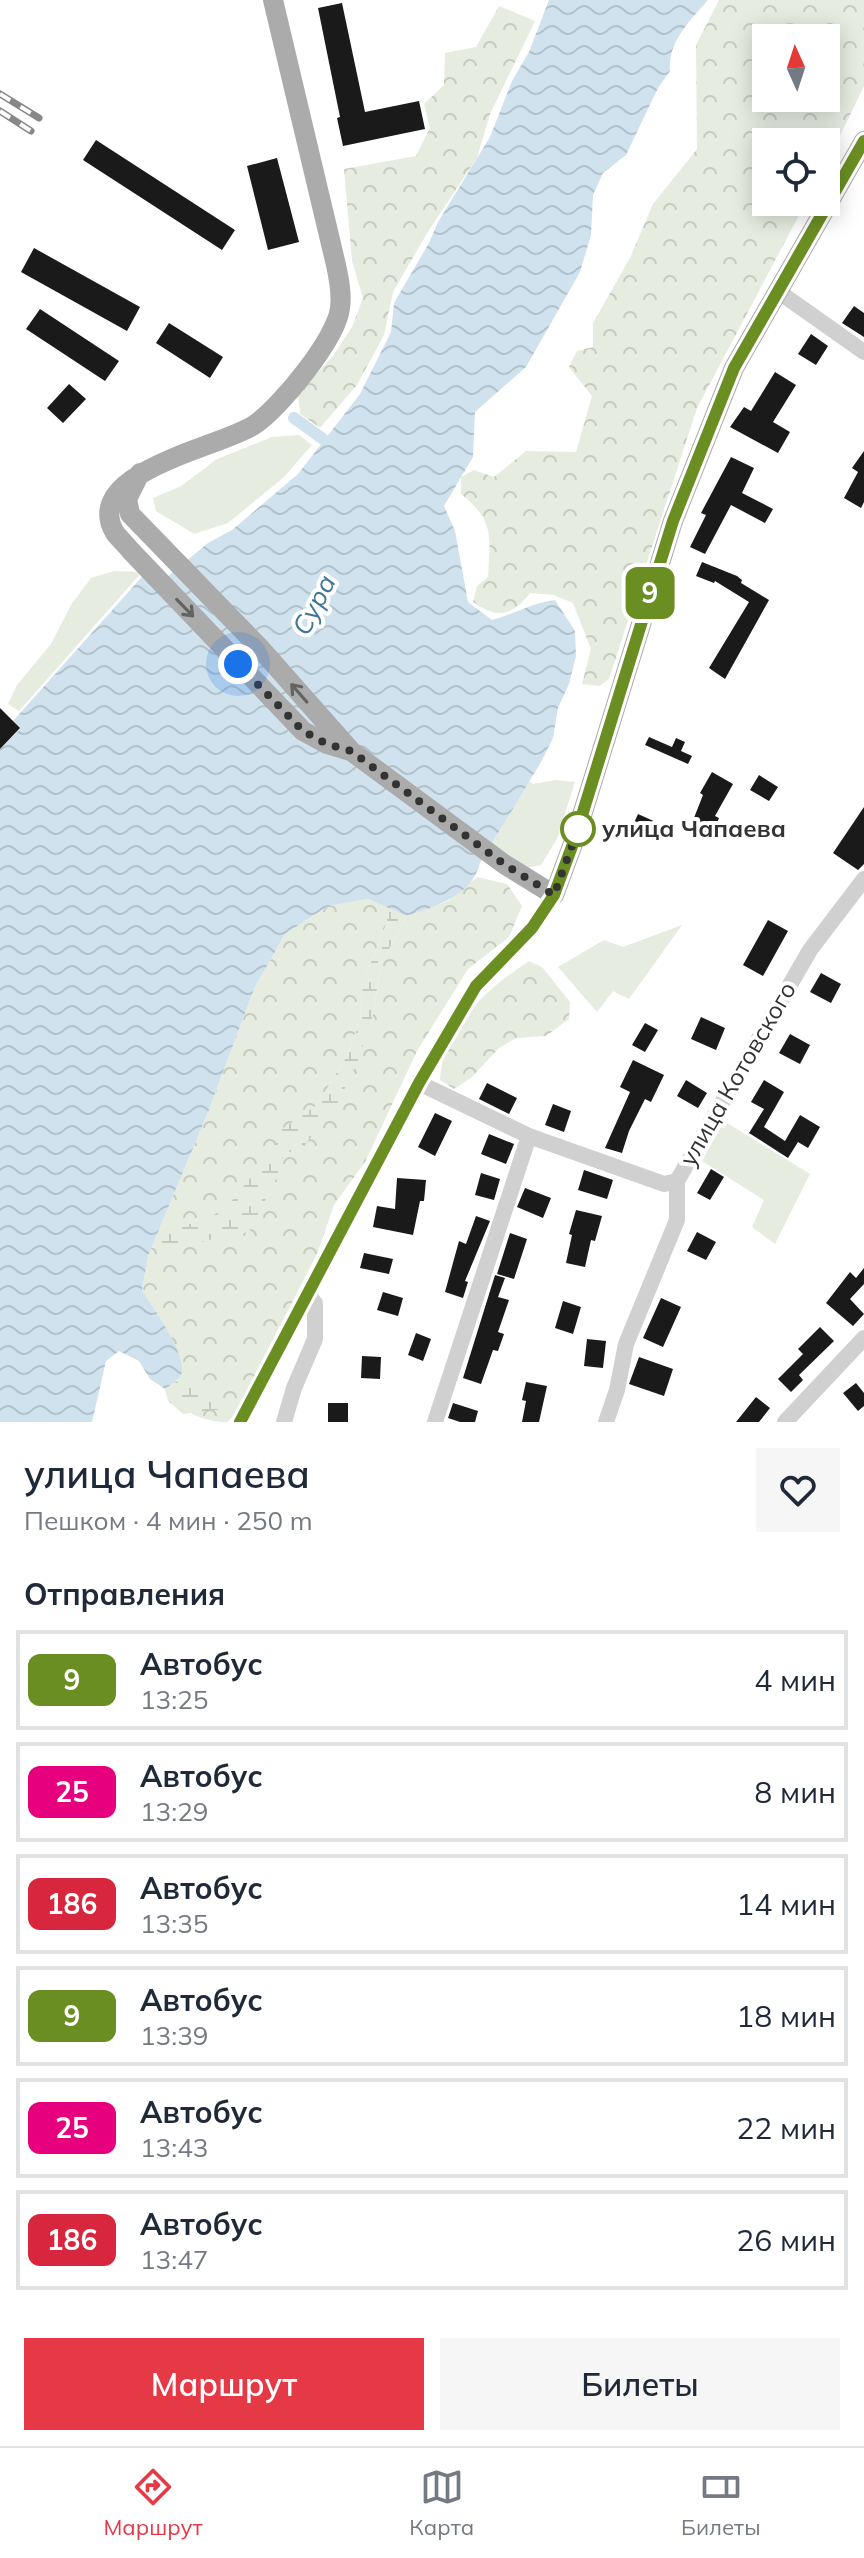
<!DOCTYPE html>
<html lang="ru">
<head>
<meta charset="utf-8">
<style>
  :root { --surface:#fff; --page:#f6f6f7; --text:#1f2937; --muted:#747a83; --line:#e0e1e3; --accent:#e63946 }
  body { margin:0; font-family:Mulish,sans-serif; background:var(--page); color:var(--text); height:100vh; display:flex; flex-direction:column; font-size:30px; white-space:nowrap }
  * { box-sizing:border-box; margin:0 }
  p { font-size:26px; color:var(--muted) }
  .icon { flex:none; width:44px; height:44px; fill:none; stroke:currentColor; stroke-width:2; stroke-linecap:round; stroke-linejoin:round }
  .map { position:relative; height:1422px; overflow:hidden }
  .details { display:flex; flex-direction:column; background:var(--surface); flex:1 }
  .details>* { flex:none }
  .badge { padding:0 16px; border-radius:12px; font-size:28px; line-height:52px }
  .needle { width:52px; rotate:357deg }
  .controls { position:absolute; left:752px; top:24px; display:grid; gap:16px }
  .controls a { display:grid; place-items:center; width:88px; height:88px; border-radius:0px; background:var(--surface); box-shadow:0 4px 20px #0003; font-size:40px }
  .you { position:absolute; width:40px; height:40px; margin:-20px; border:6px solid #fff; border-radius:50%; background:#1a73e8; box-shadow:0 0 0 12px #1a73e833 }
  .map>.badge { position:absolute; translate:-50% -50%; box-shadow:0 0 0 4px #fff }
  h2 { padding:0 24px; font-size:30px; line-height:72px }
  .round { display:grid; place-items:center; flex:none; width:84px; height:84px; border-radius:0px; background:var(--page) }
  .overview { display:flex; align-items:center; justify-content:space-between; height:136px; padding:0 24px }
  h1 { font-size:38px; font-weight:600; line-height:60px }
  .action { display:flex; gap:16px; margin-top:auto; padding:16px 24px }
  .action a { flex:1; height:92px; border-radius:0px; background:var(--accent); color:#fff; font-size:32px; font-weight:600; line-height:92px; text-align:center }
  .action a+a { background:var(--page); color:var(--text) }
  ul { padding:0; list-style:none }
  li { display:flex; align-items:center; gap:24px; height:100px; margin:0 16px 12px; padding:0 8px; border:4px solid var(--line); border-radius:0px }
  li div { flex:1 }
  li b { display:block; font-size:30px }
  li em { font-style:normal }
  li .badge { min-width:88px; font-weight:700; text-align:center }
  .tab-bar { display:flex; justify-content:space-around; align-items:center; height:112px; border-top:2px solid var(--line); background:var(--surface); font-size:22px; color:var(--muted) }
  .tab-bar a { display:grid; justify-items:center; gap:4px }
  .tab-bar .on { color:var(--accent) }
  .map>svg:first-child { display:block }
</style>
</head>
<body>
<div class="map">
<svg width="864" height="1422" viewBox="0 0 864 1422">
  <defs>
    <pattern id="forest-crowns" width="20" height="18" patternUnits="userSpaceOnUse" patternTransform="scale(2)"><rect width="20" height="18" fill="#e6ecdf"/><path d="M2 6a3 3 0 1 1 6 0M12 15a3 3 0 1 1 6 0" fill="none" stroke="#c6cbc0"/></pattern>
    <pattern id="wetland-marsh" width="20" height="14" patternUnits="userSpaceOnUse" patternTransform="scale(2)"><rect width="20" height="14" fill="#e6ecdf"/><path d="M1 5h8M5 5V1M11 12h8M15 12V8" fill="none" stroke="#c6cbc0"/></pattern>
    <pattern id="water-waves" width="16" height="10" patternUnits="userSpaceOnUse" patternTransform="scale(2)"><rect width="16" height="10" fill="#cfe2ee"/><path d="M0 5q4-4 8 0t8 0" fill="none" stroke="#b2c2cd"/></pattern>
  </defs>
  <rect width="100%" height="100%" fill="#fff"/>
  <path fill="#e6ecdf" d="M299,435L312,445L284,477L228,523L194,534L156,511L153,498L181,486L217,459L272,437Z
    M114,571L142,572L19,711L8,704L17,685L51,644L71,605L91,578Z
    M556,780L575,782L557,839L541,865L526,868L491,845L529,781L533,784Z
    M682,925L629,999L613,991L597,1012L558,967L604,940L623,947Z
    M724,1121L810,1174L775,1244L752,1227L764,1200L702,1161Z"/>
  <path fill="url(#forest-crowns)" fill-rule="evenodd" d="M719,0H864V86L826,165V142H766V202H806L697,408L609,679L599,686L582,684L591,649L573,603L554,595L530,593C513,616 496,619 473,602L477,586L488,577C490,537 495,521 461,494V477L474,470L494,477L526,451L576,452L592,396L569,367L577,351L593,347V323L630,258L653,204L697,149L696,45ZM766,38H826V98H766Z
    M499,6L535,21L490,114L477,158L429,230L393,292L384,335L357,385L320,428L300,414L298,393L333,356L352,327L363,298L352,261L344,169L416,156L430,128L424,104L444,85L445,53L476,47Z
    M477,877L507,884L522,906L509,937L468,969L417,1051L365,1162L334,1205L317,1254L233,1417L227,1422C203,1422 172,1412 178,1380C181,1365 182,1367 176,1350C169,1329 153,1309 142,1290L148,1256L209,1110L254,989L285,934L328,906L368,899L387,907V922L363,983L360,1020L347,1056L317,1105L282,1130L302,1147L374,1011L380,966L407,916L448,901Z
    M529,961L542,967L570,1002L569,1019L546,1036L516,1038L499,1048L471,1078L454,1089L440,1080C443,1027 487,989 529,961Z"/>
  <path fill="url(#wetland-marsh)" d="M387,907L407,916L380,966L374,1011L358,1061L332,1115L302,1147L284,1154L275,1181L249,1232L201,1242L152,1248L162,1224H196L225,1209L251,1177L276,1142L282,1129L317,1105L347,1056L360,1020L363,983L387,922Z
    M177,1381L203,1393L225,1409L183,1414L168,1401L165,1389Z"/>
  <path fill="url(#water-waves)" d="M549,0H708C690,21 668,41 670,71L658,88L626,155L603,173L593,195L591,235L580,272L526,367L475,412L473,457L444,506L455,531L468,602L492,620C515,614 531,603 555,600L575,631L576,656L569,684L558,708L553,738L541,762L480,863C472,896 436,906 407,916L368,899L328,906L285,934L254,989L209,1110L148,1256L142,1290C153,1308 184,1350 182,1371C181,1380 172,1384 165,1389L150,1379L139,1361L119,1351L106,1361L92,1422H0V749L20,729L13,721L148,570L161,582L208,543L232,530L298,474L360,394L391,332L394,303L429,243L438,222L490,137L512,81L529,52Z"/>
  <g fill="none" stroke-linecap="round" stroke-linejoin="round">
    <path stroke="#cfe2ee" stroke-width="12" d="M294,418L323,439"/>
  </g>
  <path fill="#1a1a1a" d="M342,3L365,112L419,101L425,129L343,146L337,118L340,117L318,8Z
    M96,140L235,230L222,250L83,160Z
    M277,158L299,242L268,250L247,166Z
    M34,248L140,307L127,331L21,272Z
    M854,306L864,313V337L842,323Z
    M40,309L119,361L105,381L26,329Z
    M169,323L223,357L210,378L156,343Z
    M811,334L828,346L816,365L798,354Z
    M775,372L796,385L773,422L790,432L778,453L730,427L744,407L751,411Z
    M69,384L86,399L63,423L47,408Z
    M864,451V502L861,508L844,498L858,472L852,468Z
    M731,457L754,468L742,493L773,509L765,523L731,505L705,554L690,547L706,515L701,513Z
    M702,562L737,576L742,580L741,583L769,600L725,679L709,668L749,602L715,581L714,583L696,576Z
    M0,708L20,728L0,749Z
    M649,737L672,747L676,738L685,742L681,751L692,756L688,764L645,745Z
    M712,772L733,784L715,816L719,818L712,836L690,828L703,795L700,793Z
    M759,775L778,787L769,801L750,790Z
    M864,807V864L858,870L833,853Z
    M638,814L658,823L649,841L630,832Z
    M768,920L788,931L763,976L743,965Z
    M821,973L841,984L831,1003L810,992Z
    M701,1017L725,1028L716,1050L691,1039Z
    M645,1023L658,1030L645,1052L632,1045Z
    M790,1034L810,1045L800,1064L779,1053Z
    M633,1060L664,1075L651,1102L645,1099L629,1131L622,1153L605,1148L630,1092L620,1087Z
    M686,1080L707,1093L698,1108L677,1096Z
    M764,1080L784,1092L764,1127L785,1141L800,1115L820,1127L808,1148L798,1142L788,1158L749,1133L764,1109L751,1102Z
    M487,1083L517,1098L509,1114L479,1099Z
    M553,1104L571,1111L564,1132L545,1125Z
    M435,1113L452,1121L435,1156L418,1147Z
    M489,1134L514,1144L506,1164L481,1154Z
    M711,1169L724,1177L710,1200L697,1193Z
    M584,1170L613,1180L607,1199L578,1190Z
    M481,1173L500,1179L494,1200L475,1195Z
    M397,1178L426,1180L424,1201H420L413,1235L373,1227L377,1206L395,1209Z
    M525,1188L551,1198L543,1218L517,1207Z
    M576,1210L602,1216L595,1241L591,1240L585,1267L566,1263L572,1235L569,1234Z
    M476,1216L490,1221L465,1281L468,1282L463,1298L445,1292L459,1241L466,1244Z
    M697,1232L716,1242L706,1260L687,1251Z
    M510,1233L527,1239L514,1279L497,1274Z
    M364,1253L393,1259L389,1274L360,1268Z
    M864,1268V1284L850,1299L864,1314L853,1326L826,1303L850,1272L856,1278Z
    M495,1275L505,1278L498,1297L509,1300L498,1332L504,1334L498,1351L493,1350L481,1384L463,1378Z
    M383,1292L403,1298L398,1316L377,1310Z
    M661,1298L681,1307L663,1347L643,1338Z
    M563,1301L581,1307L573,1334L555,1328Z
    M820,1327L834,1341L799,1375L803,1380L791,1392L778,1379L803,1354L798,1349Z
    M416,1333L431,1339L423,1361L408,1355Z
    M587,1339L606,1341L603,1368L584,1366Z
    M362,1356L381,1357L380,1379L361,1378Z
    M639,1357L673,1369L664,1396L629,1384Z
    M526,1382L547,1386L539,1422H522L526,1401L522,1400Z
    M856,1383L864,1393V1406L858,1411L843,1393Z
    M756,1397L770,1408L759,1422H736Z
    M328,1403H348V1422H328Z
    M453,1403L478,1411L475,1422H460L448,1418Z"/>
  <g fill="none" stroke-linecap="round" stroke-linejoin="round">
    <path stroke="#d0d0d0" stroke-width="16" d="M779,292L864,352
      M419,1083L529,1136L664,1184L677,1181
      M240,1422L419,1083L476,986L532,928L554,895
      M284,1422L294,1388L315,1339V1303L307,1294
      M435,1422L529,1136
      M606,1422L617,1390L626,1344L677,1220V1181L810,950L864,879
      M785,1422L864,1338"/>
    <path stroke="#ababab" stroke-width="20" d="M273,0L336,265C339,279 342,294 340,308C337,338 280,408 254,425C222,447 79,472 115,533C120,539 126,545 131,551L303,731L327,744L350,751
      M140,473L127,499L130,514L259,647L351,751L504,864L554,895L574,841L673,521L734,368L864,141"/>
    <g stroke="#888" stroke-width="7">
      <path id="rail" d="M0,94L39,118
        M0,111L31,131"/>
    </g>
    <use href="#rail" stroke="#fff" stroke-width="4" stroke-dasharray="12" stroke-linecap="butt"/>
  </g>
  <defs><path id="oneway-shaft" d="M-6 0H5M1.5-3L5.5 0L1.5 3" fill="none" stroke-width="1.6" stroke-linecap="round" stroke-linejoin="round" transform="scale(2)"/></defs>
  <g stroke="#636363">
    <use href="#oneway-shaft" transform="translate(185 608) rotate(46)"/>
    <use href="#oneway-shaft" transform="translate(299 693) rotate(-131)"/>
  </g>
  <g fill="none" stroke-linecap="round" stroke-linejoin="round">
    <g stroke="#fff" stroke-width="18">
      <path id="line" d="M240,1422L419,1083L476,986L532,928L554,895L574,841L673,521L734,368L864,141"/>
    </g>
    <use href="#line" stroke="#6b8e23" stroke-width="12"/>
    <path stroke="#333" stroke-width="8" stroke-dasharray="0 14.4" d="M238,664L303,731L327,744L351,751L504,864L554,895L578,829"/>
  </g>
  <circle fill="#fff" stroke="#6b8e23" stroke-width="4" cx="578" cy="829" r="16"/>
  <g text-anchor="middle" stroke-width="8" stroke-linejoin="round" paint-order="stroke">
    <g font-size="24" font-weight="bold" fill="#333" stroke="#fff" text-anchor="start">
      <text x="602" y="837">улица Чапаева</text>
    </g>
    <g font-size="24" fill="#333" stroke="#fff">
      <text transform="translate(738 1074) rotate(-60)" y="8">улица Котовского</text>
    </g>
    <g font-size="26" font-style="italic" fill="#3f7597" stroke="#fff">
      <text transform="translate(314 605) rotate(-63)" y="9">Сура</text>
    </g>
  </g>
</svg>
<div class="controls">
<a><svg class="needle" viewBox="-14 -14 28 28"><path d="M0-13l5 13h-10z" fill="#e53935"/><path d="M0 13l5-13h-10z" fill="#747a83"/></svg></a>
<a><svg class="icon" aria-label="locate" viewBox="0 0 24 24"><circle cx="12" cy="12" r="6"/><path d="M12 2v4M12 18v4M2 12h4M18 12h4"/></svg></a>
</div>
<div class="you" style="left:238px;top:664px"></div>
<b class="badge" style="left:650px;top:593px;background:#6b8e23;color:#fff">9</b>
</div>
<section class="details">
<div class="overview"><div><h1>улица Чапаева</h1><p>Пешком · 4 мин · 250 m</p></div><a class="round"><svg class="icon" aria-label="heart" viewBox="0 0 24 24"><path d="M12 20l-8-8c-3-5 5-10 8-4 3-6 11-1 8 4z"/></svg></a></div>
<h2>Отправления</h2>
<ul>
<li><span class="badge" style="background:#6b8e23;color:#fff">9</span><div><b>Автобус</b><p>13:25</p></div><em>4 мин</em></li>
<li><span class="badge" style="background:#e6007e;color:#fff">25</span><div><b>Автобус</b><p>13:29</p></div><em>8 мин</em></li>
<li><span class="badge" style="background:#d7263d;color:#fff">186</span><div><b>Автобус</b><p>13:35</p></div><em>14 мин</em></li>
<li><span class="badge" style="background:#6b8e23;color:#fff">9</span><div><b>Автобус</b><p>13:39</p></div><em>18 мин</em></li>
<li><span class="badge" style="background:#e6007e;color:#fff">25</span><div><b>Автобус</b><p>13:43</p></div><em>22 мин</em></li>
<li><span class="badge" style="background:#d7263d;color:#fff">186</span><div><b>Автобус</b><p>13:47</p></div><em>26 мин</em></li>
</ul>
<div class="action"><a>Маршрут</a><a>Билеты</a></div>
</section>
<nav class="tab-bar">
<a class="on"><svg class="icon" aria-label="directions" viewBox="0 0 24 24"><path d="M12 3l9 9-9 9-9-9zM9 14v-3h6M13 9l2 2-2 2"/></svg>Маршрут</a>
<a><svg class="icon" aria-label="map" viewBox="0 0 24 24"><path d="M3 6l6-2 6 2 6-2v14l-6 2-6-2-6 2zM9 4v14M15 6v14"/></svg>Карта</a>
<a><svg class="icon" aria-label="tickets" viewBox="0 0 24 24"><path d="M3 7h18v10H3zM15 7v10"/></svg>Билеты</a>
</nav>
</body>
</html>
